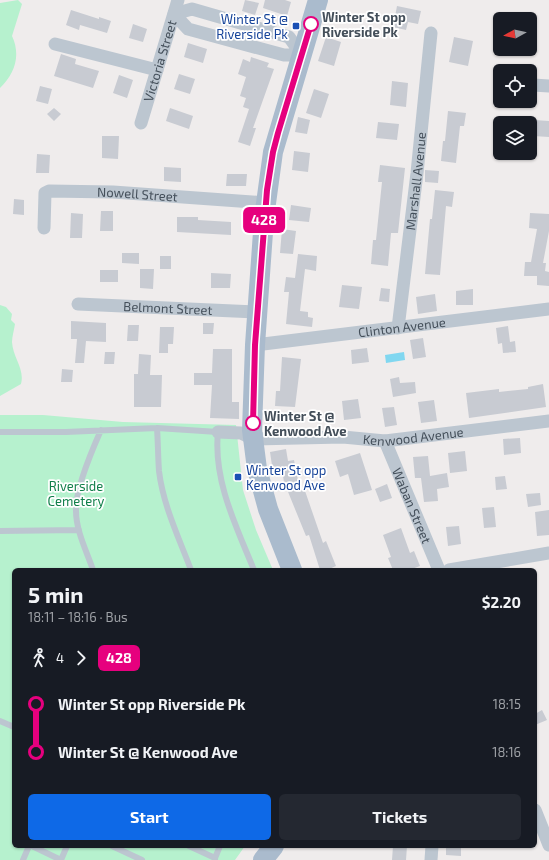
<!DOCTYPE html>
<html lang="en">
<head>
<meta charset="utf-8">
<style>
  :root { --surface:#171b24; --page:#242831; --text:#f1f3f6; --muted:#9ea1a6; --accent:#0e69e7 }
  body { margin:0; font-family:"Exo 2",sans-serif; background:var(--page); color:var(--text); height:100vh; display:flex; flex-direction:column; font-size:15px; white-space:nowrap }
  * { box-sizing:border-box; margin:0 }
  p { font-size:13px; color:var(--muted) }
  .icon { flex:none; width:22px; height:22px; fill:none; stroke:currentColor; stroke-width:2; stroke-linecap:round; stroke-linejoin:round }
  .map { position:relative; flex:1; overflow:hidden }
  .details { position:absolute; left:12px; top:568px; width:525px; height:280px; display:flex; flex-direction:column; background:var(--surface); border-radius:6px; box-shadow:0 1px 3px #0004 }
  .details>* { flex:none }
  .badge { padding:0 8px; border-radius:6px; font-size:14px; line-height:26px }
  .needle { width:26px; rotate:262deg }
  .tools { position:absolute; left:493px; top:12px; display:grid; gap:8px }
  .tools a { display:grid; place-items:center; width:44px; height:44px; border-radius:6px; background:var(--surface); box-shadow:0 1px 3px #0004; font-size:20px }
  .map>.badge { position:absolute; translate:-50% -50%; box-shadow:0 0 0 2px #fff }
  .legs { display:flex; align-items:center; gap:6px; height:44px; padding:0 16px; font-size:13px }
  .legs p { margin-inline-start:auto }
  .overview { display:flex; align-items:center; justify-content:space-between; height:68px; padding:0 16px }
  h1 { font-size:22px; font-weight:700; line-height:30px }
  .primary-button { display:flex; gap:8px; margin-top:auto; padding:8px 16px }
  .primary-button a { flex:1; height:46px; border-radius:6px; background:var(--accent); color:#fff; font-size:16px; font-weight:700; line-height:46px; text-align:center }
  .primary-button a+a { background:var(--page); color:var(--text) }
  ul { padding:0 16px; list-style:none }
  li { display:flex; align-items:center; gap:14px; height:48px; font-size:15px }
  li i { display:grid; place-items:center; width:6px; height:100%; margin:0 5px; background:currentColor }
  li i::after { content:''; width:10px; height:10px; margin:-5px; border:3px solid; border-radius:50%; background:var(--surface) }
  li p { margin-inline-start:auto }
  li:first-child i { background:linear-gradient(#0000 50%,currentColor 0) }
  li:last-child i { background:linear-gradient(currentColor 50%,#0000 0) }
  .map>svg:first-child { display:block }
</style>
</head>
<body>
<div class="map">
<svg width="549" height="860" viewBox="0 0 549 860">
  <rect width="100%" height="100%" fill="#efecec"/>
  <path fill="#b6f1ce" d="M18,0L22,4L12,36C21,55 15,74 0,88V3Z
    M0,305L6,307L12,314L11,320L15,324C14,330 12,337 12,342C13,358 25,369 21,384L0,396Z
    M0,415H43L123,422L236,425L243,490L256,530L273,570H14V846H245L235,860H0Z"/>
  <path fill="#81d7f0" d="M404,352L405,360L386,363L385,355Z"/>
  <path fill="#c8cbd2" d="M245,0L259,3L255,15L242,11Z
    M265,0H285L291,2L287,16L263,8Z
    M397,6L421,11L418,24L408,22L406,30L393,27Z
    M71,10L99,19V17L111,21L107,33L80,25L79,30L66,25Z
    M133,24L147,29L143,42L129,38Z
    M326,37L341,42L334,66L318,61Z
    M454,37L473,41L468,66L449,62Z
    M188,43L207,49L203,63L184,57Z
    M61,54L76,59L75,64L99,71L93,88L54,76Z
    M251,57L269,63L267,67L274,69L253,128H256L250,146L238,142L249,109L243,107L246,98L240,96L246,77L238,74L243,59L250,62Z
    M179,74L195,79L190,94L174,89Z
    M119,75L133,80L127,98L113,93Z
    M392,81L408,83L406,107L390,105Z
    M40,86L52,89L48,104L36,101Z
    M314,89L329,94L321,118L306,113Z
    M54,108L61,114L54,121L47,114Z
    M170,108L193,116L189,129L166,121Z
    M448,111L466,113L464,126H460L456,163L441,161L443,141H445Z
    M298,117L310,120L307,134L295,132Z
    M534,120L549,121V137L533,136Z
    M378,122L399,124L397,140L376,138Z
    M102,136H119L118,159L102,158Z
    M294,151L310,153L308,172L292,170Z
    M37,154L50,155L49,173H36Z
    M380,165L405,168L398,233H391L388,266L371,264L373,240H376L382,182H378Z
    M164,167L181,168V182L164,181Z
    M425,170L439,171L438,183L425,182Z
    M227,174H247L246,186H226Z
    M435,190L454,192L452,207L446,206L440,275L425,274L430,219H432Z
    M14,199L24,200V215L13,214Z
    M291,205L311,208L309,222L289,220Z
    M101,211H113V231H100Z
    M71,213L83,214L82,238H70Z
    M530,213L549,214V231L543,263H546L545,271L549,272V286L537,285V276H524L525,262H531L537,229L529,228Z
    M177,217H198V220L231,222V235L177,232Z
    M282,229L296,231L293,254L280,253Z
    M122,253H139V264L122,263Z
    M298,254L317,256L316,271L305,269L300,311L308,312V317L313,318L312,327L286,324L289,292H284L286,277L295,278Z
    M160,256H171V269H160Z
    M140,269H154L153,289L140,288Z
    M100,270H118V282H100Z
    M211,273L231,274L230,288H211Z
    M342,285L362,287L359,309L339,307Z
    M381,288L390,289L389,302L379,301Z
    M473,289V305H456V291Z
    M435,294L437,311L418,314L416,297Z
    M71,321L106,323V342L86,341L84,363H75L77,339H71Z
    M203,323H214L213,334H203Z
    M128,325H139L138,341H127Z
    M508,326L510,342L515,341L516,352L503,353L502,343L498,344L496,328Z
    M160,327H174L173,344H168V353H159Z
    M423,338L426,357L413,359L410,340Z
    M367,348L369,362L352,364L351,350Z
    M213,349H232V402H239V419L210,418L212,385H194V373H212Z
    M105,352H115L114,364H104Z
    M139,354L151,355L150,375H162L161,407H134V374H138Z
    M282,357L301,359L295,407L275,406L276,391H280Z
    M62,369L73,370L72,382H61Z
    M399,377L400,383L415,382L416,393L393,397L390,379Z
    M543,384L546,407L469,418L466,393L499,389V392L528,389V387Z
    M358,399L361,418L344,420L342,401Z
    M434,400L437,421L421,423L418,402Z
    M394,407L397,425L385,427L382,408Z
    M520,438L521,453L504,455L503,439Z
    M286,449L288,461L294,460L300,490L304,488L323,543L326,541L336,566L327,570H320L309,535L306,536L284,482L282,470L273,472L270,452Z
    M465,451L467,471L450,473L448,453Z
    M360,453L372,490L354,495L348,474L340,477L335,461Z
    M428,456L430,476L447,473L449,487L437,489L438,501L424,502L421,478H415L413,457Z
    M505,476L507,489L496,490L495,477Z
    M387,484L392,498L380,502L375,489Z
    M540,493L541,505L528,507L526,494Z
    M494,507L496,527L484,528L482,508Z
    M549,510V535L537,536L535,512Z
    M459,526L461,544L448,546L446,527Z
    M401,528L410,553L414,551L420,566L409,570H393L388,558L391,557L383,535Z
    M542,710L547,720L535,725V714Z
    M393,846H407L406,860H392Z
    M446,846H461V856L446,855Z"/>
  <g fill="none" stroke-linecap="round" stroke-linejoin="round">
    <path stroke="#bcc6d0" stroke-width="6" d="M157,428C158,442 158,457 159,471C163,505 179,538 191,570
      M0,432H66L157,428L218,432C213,480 236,526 254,570
      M0,531L79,530
      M93,570C87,552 76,531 76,511C75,491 93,448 101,430
      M0,721L14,727
      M32,846L61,860L67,846
      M112,846L142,860
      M189,846L215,858V860
      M215,858L220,846
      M23,860L29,846"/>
    <g stroke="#bcc6d0" stroke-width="13">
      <path d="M192,9L289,37L302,55H284L188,29L174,14Z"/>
      <path d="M55,44L157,70"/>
      <path d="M533,85L549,86"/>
      <path id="s1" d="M141,123L178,0"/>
      <path id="s2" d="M44,228L45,193L49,191L113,192L266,203"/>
      <path id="s3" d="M78,304L258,312"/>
      <path id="s4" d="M398,328L417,173L431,33"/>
      <path id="s5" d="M255,345L549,309"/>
      <path id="s6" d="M218,432L241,433L253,439L343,437L385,441L549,421"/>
      <path id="s7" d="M385,441L439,570"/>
      <path d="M449,570L549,553"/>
      <path d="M535,810L549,845"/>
      <path d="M431,860L432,846"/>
    </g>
    <path stroke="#aabbcd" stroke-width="20" d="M292,570L268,509L257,469L252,430L255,345L264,218L273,152L318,0
      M263,860L274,846"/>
  </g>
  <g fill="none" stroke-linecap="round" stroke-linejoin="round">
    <g stroke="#fff" stroke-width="9">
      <path id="line-1" d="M253,423L255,345L267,190L273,152L278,133L311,24"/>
    </g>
    <use href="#line-1" stroke="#e6007e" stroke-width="6"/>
  </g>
  <g fill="#fff" stroke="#e6007e" stroke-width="2">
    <circle cx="311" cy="24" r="7"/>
    <circle cx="253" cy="423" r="7"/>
  </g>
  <g fill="#1a4fb4" stroke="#fff" stroke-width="1.5">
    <rect x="292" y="22" width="8" height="8" rx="2"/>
    <rect x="234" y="473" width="8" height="8" rx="2"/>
  </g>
  <g text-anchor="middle" stroke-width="3.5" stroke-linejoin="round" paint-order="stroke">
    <g font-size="13" font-weight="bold" fill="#444f5a" stroke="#fff" text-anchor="start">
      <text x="322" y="22">Winter St opp<tspan x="322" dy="15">Riverside Pk</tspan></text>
      <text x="264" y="421">Winter St @<tspan x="264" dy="15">Kenwood Ave</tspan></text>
    </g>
    <g font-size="13" fill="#164399" stroke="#fff" text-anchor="end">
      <text x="288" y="24">Winter St @<tspan x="288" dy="15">Riverside Pk</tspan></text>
      <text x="246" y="475" text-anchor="start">Winter St opp<tspan x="246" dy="15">Kenwood Ave</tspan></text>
    </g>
    <g font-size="13" fill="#444f5a" stroke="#fff">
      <text dy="5" stroke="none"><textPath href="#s1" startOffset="65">Victoria Street</textPath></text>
      <text dy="5" stroke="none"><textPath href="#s4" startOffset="148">Marshall Avenue</textPath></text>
      <text dy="5" stroke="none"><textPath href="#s2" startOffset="128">Nowell Street</textPath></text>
      <text dy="5" stroke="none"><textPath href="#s3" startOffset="90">Belmont Street</textPath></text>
      <text dy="5" stroke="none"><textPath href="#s5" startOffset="148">Clinton Avenue</textPath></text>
      <text dy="5" stroke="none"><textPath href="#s6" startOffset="197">Kenwood Avenue</textPath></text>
      <text dy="5" stroke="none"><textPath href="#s7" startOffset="70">Waban Street</textPath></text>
    </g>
    <g font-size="13" fill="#117f4a" stroke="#fff">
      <text x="76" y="491">Riverside<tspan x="76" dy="15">Cemetery</tspan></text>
    </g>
  </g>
</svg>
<div class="tools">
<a><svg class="needle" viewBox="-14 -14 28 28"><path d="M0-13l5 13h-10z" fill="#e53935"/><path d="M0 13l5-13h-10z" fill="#9ea1a6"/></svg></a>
<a><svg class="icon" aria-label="locate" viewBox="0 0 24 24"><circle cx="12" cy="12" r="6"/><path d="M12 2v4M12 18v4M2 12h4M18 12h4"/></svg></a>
<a><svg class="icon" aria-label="layers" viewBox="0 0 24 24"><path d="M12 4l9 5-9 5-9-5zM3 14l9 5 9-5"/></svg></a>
</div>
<b class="badge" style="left:264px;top:220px;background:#e6007e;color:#fff">428</b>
<section class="details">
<div class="overview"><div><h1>5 min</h1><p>18:11 – 18:16 · Bus</p></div><b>$2.20</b></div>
<div class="legs"><svg class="icon" aria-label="walk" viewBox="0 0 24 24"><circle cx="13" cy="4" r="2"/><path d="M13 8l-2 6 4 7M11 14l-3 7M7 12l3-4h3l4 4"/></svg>4<svg class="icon" aria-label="forward" viewBox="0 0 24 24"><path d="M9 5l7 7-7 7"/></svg><b class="badge" style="background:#e6007e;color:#fff">428</b></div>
<ul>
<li><i style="color:#e6007e"></i><b>Winter St opp Riverside Pk</b><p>18:15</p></li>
<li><i style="color:#e6007e"></i><b>Winter St @ Kenwood Ave</b><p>18:16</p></li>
</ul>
<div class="primary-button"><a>Start</a><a>Tickets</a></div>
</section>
</div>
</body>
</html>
